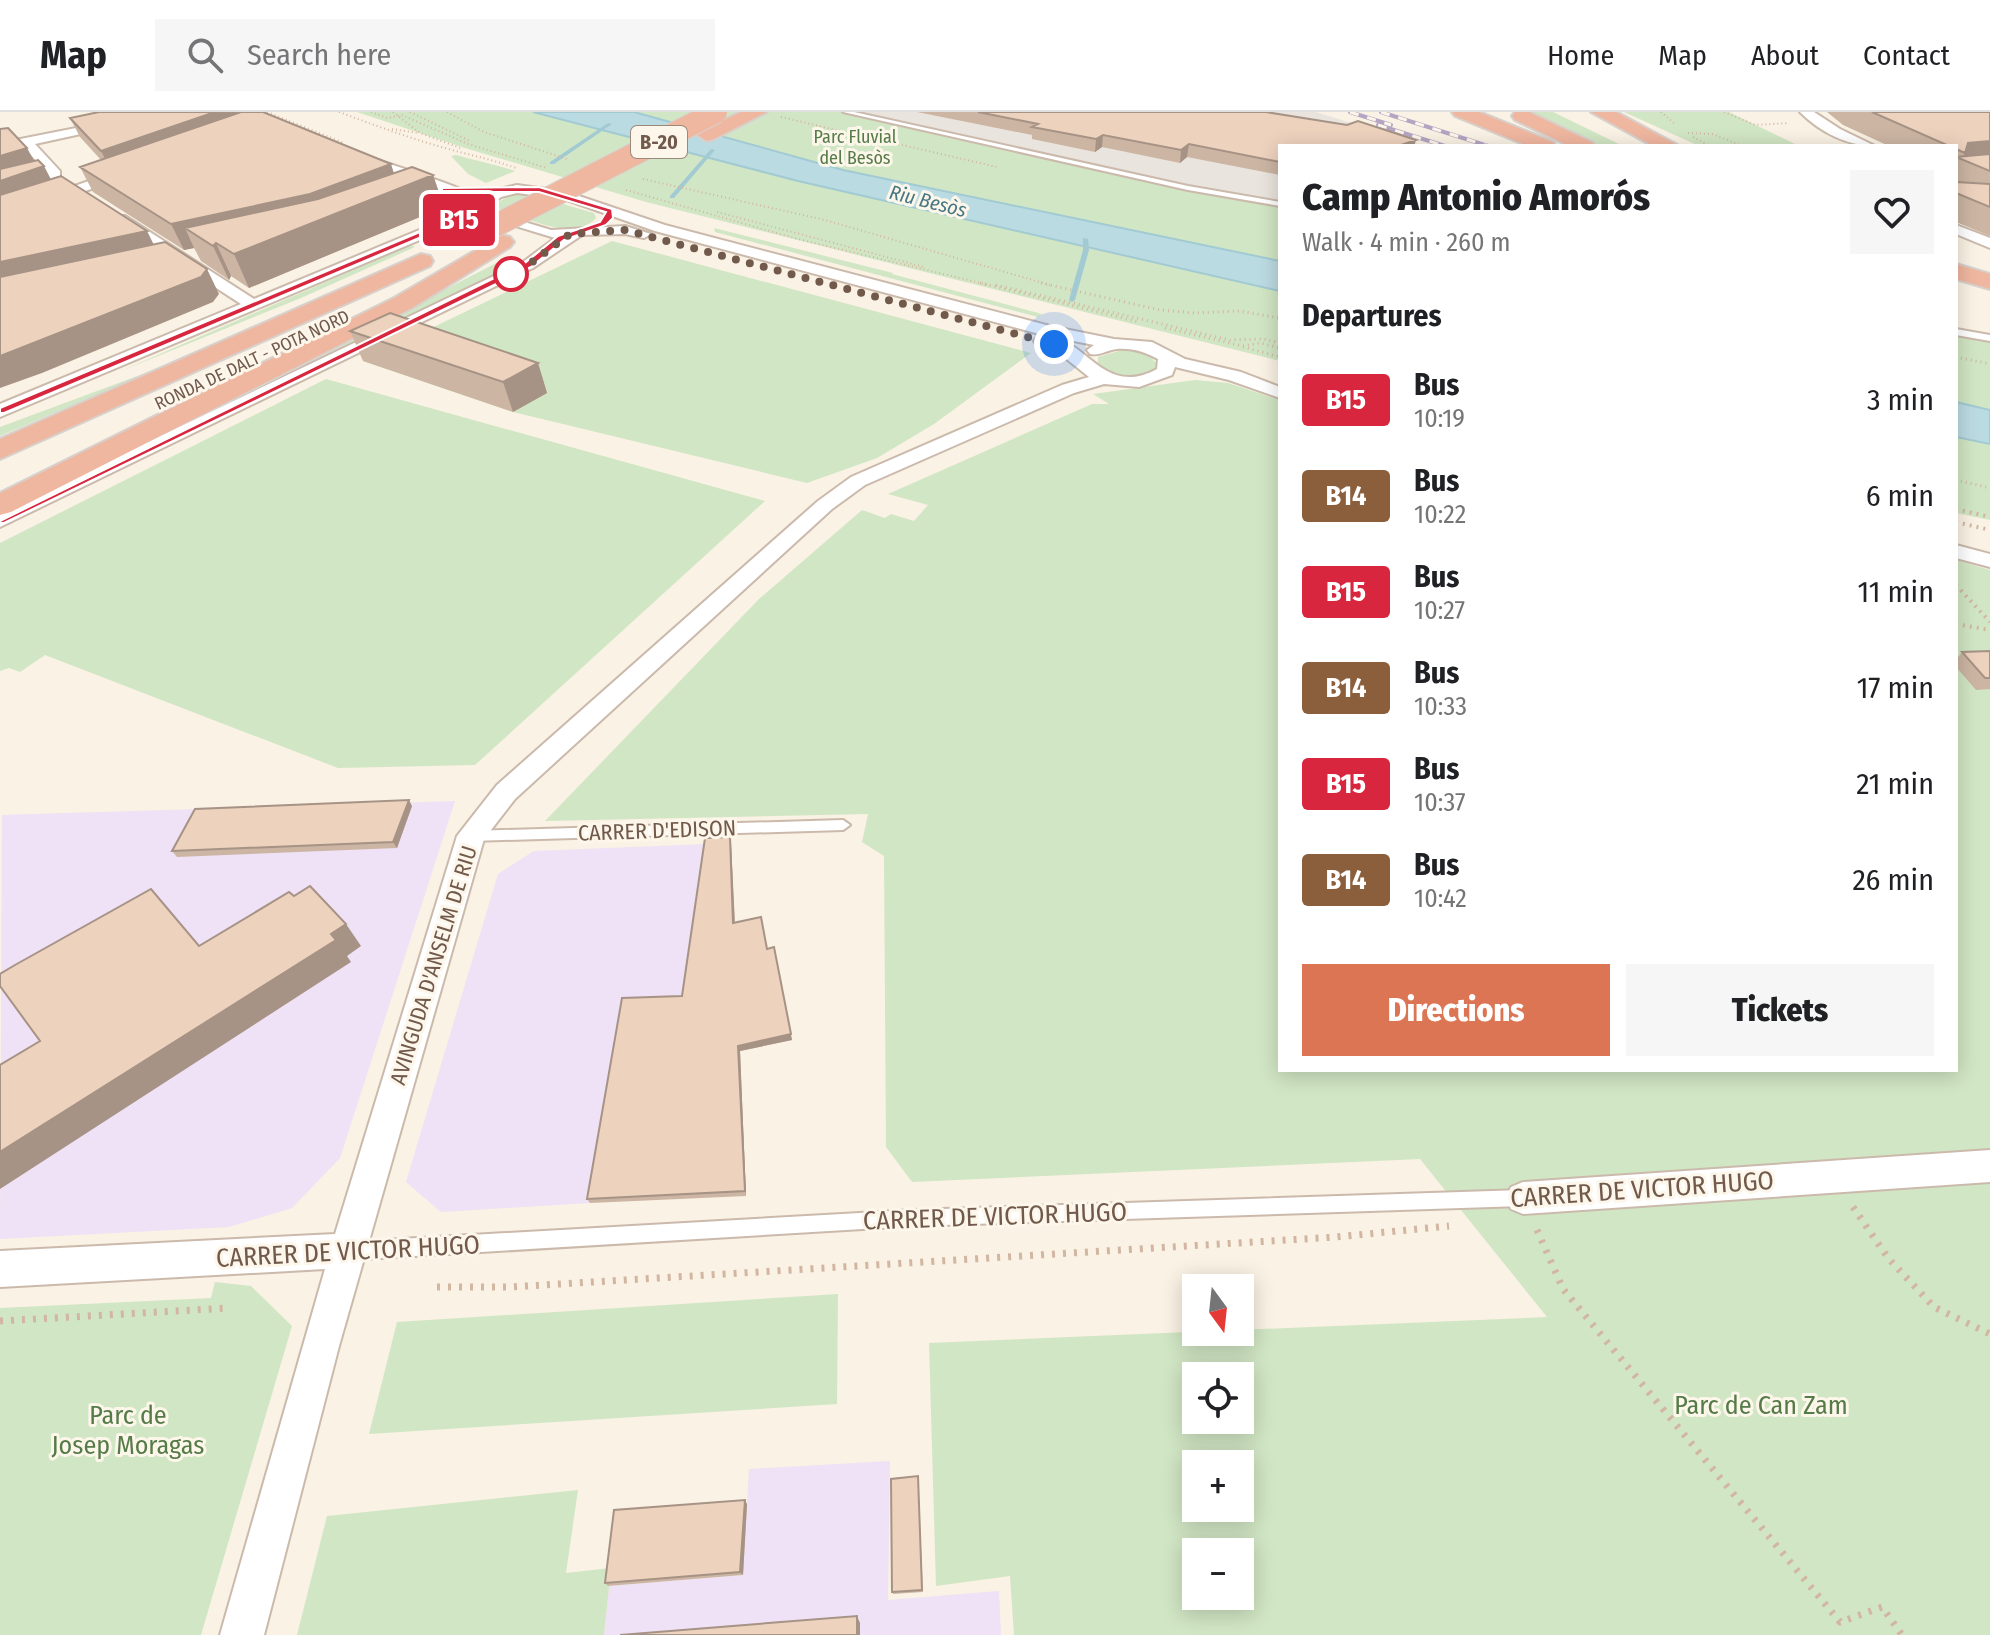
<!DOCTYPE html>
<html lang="en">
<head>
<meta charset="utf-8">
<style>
  :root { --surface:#fff; --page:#f6f6f6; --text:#202124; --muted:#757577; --line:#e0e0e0; --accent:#db7553 }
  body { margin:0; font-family:"Fira Sans Condensed",sans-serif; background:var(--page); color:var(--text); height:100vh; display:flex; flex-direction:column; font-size:30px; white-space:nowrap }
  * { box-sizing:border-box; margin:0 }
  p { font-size:26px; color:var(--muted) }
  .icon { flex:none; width:44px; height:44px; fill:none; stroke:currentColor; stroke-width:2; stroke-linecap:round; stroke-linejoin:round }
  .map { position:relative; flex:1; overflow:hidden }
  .side { position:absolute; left:1278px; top:32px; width:680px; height:928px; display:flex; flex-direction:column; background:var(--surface); border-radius:0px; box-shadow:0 4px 20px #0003 }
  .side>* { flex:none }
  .badge { padding:0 16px; border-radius:6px; font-size:28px; line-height:52px }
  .needle { width:52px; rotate:165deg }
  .buttons { position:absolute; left:1182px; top:1162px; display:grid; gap:16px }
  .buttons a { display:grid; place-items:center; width:72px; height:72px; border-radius:0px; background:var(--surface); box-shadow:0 4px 20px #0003; font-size:40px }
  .you { position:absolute; width:40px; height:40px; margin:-20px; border:6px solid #fff; border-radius:50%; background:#1a73e8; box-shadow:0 0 0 12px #1a73e833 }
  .map>.badge { position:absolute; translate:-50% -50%; box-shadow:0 0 0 4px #fff }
  h2 { padding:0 24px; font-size:30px; line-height:72px }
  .round { display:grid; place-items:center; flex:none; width:84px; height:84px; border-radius:0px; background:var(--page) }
  .summary { display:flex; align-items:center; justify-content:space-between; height:136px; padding:0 24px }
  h1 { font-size:38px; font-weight:800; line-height:60px }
  .primary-button { display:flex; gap:16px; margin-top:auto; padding:16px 24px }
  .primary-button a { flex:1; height:92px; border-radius:0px; background:var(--accent); color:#fff; font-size:32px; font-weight:800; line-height:92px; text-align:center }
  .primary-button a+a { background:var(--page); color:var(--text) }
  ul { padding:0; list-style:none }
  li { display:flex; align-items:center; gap:24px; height:96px; padding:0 24px }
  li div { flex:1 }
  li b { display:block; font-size:30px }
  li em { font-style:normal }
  li .badge { min-width:88px; font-weight:700; text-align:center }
  header { display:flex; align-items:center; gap:48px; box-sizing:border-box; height:112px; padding:0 40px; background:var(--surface); border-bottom:2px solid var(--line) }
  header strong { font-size:38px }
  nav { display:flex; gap:44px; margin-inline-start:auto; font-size:28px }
  .search { width:560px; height:72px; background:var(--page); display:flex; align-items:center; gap:20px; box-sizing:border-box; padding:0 28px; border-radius:0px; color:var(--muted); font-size:30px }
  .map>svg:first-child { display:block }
</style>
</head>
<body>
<header>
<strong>Map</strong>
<div class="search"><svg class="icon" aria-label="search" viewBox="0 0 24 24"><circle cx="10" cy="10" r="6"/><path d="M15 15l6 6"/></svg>Search here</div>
<nav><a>Home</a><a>Map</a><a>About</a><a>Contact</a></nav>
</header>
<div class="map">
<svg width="1990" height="1523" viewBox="0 0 1990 1523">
  <rect width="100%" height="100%" fill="#faf2e4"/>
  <path fill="#eae4de" d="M842,0H1316L1425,34H1280V94L1047,47Z"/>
  <path fill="#efe1f6" d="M455,689L340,1046L292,1096L229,1115L0,1127L2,703Z
    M707,732L684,889L625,892L590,1091L441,1100L406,1070L498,762L534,739Z
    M890,1349L888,1488L999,1479L1001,1523H604L609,1474L743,1463L749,1357Z"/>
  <path fill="#d1e6c4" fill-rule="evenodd" d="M357,0H533L798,69L1280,179V249L646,90L465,36Z
    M634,0H842L1047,47L1280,94V149L843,58Z
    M1525,0H1553L1623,34H1597Z
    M1624,0H1729L1799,34H1699Z
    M456,43C476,49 495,52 515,59L486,71L468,62L451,44Z
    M512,82H528L594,101L596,106C573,131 524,105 497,96L495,92Z
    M714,116L893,161L892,162L1042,202L1038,205L715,120Z
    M612,129L1031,241L934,312L877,346L807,371L513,300L363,249Z
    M411,133L415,135L301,186L121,259Z
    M504,147L510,152L508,157L181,314Z
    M1956,222L1990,228V298L1956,290Z
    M1126,237L1147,241L1156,251L1155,256C1138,271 1117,264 1098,256V245Z
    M159,256L0,324V315Z
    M326,267L765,389L475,653L338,656L45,543L20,560L9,556L0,559V431Z
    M1195,268L1228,271L1280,288V958H1956V448L1990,458V1523H1014L1010,1464L936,1474L929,1231L1547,1205L1420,1047L912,1070L886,1035L884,744L862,730L868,702L545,709L759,487L862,398L885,406L891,402L914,409L928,393L888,382L1092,292H1109L1093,282ZM1196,1264H1240V1308H1196ZM1196,1352H1240V1396H1196ZM1196,1440H1240V1484H1196Z
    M1956,325L1990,332V408L1956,401Z
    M215,1170L251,1174L292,1214L201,1523H0V1196L211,1186Z
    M838,1182L837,1292L369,1322L397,1210Z
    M578,1378L566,1461L611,1456L604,1523H297L327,1404Z"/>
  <path fill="#bbdbe2" stroke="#a2cad3" stroke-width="2" d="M533,0H634L843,58L1280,149V179L798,69Z
    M1956,290L1990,298V332L1956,325Z"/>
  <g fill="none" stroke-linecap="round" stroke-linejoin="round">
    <path fill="#a2cad3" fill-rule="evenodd" d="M608,11L612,12L554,52H550V50Z
      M711,37L715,38L674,86H670V84Z
      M1083,126L1088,127L1089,138L1075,188L1072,190L1069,188L1083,138Z"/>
    <g stroke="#cbbaac" stroke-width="4">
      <path id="lane" d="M843,0H854L1188,74L1280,90V94L1188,78Z
        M1956,217L1990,223V229L1956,223Z
        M843,708L850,713L843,718L471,729L464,724L471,719Z
        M1522,1078L1528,1080L1531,1086L1528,1092L1522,1094L913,1114L348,1148L342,1145L339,1139L342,1133L348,1130L913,1098Z"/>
    </g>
    <g stroke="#cbbaac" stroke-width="4">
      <path id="street" d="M157,0H182L35,32L60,59V65L0,81V73L46,60L23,34L0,39V31Z
        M1800,0H1814L1840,17L1875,34C1847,34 1820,20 1800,0Z
        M351,42H361C382,50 470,77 480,87L491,79L517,73L567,80L665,113L1050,214L1114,227L1152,230L1185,247L1241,260L1280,275V286L1229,268L1175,255L1172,263L1139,275L1104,272L1074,281L865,373L832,397L515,687L484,727L339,1234L264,1523H220L325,1157L0,1175V1139L335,1122L457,724L497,673L818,389L851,365L1062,273L1089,265L1064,245L1037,233L1034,229L1037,225C1083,215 1099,289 1157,257L1158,247C1145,240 1133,236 1117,237C1107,238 1100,244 1090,242L1087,238L1094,233L1043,223L655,119L564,87L517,81L501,85L488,95L492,100L551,118L625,114L651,122L644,126L625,122L582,123L533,156L0,415V401L523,150L555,126L479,103L0,305V292L241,192L115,110V104H125L254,187L472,96L463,86L440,81L351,48Z
        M126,56L133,60L131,63L0,109V100Z
        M1956,113L1990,126V136L1956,122Z
        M1956,433L1990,442V455L1956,446Z
        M1990,1038V1070L1523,1102L1511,1097L1506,1086L1511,1075L1523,1070Z"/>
    </g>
    <g stroke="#d7d1cd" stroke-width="4">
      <path id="highway" d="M741,0H767L714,27L707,29L697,23L700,19Z
        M1452,0H1479L1553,30L1556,34H1528L1455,4Z
        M1515,0H1529L1592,30L1595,34H1569L1515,8L1512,4Z
        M1591,0H1616L1679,34H1653Z
        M502,123L510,125L514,130L510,135L412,196L11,400L0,403V381L394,186Z
        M421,142L430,144L433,149L430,154L0,347V327Z
        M1956,152L1990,162V177L1956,167Z"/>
    </g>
    <path stroke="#d2b6a2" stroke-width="2" stroke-dasharray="1 3" stroke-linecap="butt" d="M267,0L344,31
      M339,0C374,13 409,26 445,36C470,43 490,47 516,56
      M371,0L387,6L402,3L468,32L547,56
      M393,0L420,21L463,37
      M410,0L470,29
      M447,0L484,20L567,47
      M1661,0L1675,12
      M1724,0L1755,13L1789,11
      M781,5L853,22
      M392,17L419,21
      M1688,21L1712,22L1743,34
      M1693,25L1710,34
      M898,32L997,55
      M643,67L825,108L1050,173
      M626,78L798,127L989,173
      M717,100L924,155"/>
    <path stroke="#d2b6a2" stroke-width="3" stroke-dasharray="1 4" stroke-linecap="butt" d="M980,171L1139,210
      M1041,171L1160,198L1194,201L1239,199L1280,206
      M996,173L1230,228L1264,227L1280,231
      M1165,216L1242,234L1260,231L1280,236
      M1243,235L1280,245
      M1956,245L1990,252
      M1956,368L1990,376"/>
    <path stroke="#d2b6a2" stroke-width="4" stroke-dasharray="2 5" stroke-linecap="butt" d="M1956,397L1990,405
      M1956,410L1990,418
      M1956,473L1990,510
      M1956,512L1990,518"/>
    <path stroke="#d2b6a2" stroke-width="7" stroke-dasharray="3 8" stroke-linecap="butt" d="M1853,1095L1888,1146L1934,1195L1990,1222
      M1537,1118L1563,1177L1840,1510L1882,1495L1902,1523
      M437,1175H510L1336,1125L1449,1114
      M0,1209L229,1196"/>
    <use href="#lane" fill="#fff" fill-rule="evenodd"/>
    <use href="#street" fill="#fff" fill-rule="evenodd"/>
    <use href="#highway" fill="#f0b7a0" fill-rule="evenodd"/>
    <g stroke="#b5a4c3" stroke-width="4">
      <path id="rail" d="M1350,0L1391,13
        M1381,0L1488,34
        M1378,13L1445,34"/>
    </g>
    <use href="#rail" stroke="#fdf6ea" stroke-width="3" stroke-dasharray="9" stroke-linecap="butt"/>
    <g stroke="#d7d1cd" stroke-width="24" stroke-linecap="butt">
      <path id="highway-bridge" d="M477,123L716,0"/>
    </g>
    <use href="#highway-bridge" stroke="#f0b7a0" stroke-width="22"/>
  </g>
  <path fill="#ccb5a3" d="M917,0H1266L1280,34V63L1187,45L1180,51L1102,35L1095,40L1032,27V23Z
    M1827,0H1990V124L1956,110V34H1889L1843,13Z
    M70,6L394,61L433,63L444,95L249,176L231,164L229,168L201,149L194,136L184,138L93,80L80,55L101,48L80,25Z
    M350,219L538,251L547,281L513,300L363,249Z
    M1990,539V577L1976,578L1956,555V548L1962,540Z
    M412,694L397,736L177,745L172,739Z
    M731,731L735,811L768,837L792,928L740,939L746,1084L590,1091L587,1087L682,884Z
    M918,1364L923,1480L893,1482L892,1480Z
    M747,1392L743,1463L608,1474L605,1471Z"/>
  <path fill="#a69385" d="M215,0H239L111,58L101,39Z
    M1103,23L1102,35L1095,40L1096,27Z
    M1416,28L1414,34H1398Z
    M1990,29V50L1962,48L1965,41L1968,31Z
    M1189,32L1187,45L1180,51L1181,38Z
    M27,36L38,56L44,54L56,77L0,97V44Z
    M391,52L399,77L433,63L444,95L249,176L234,142L319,108L185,116L194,136L184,138L171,112Z
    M147,119L159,143L0,178V150Z
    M216,131L231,164L229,168L213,134Z
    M207,157L219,182L213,190L42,261L0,276V244Z
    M538,251L547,281L513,300L503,270Z
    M409,688L412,694L397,736L393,730Z
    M730,725L731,731L735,817L733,811Z
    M346,812L361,834L347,844L351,850L0,1077V1040Z
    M774,835L792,928L740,939L746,1084L745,1079L738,934Z
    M745,1388L747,1392L743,1463L740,1460Z
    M857,1504L860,1511V1523H857Z"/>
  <path fill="#edd2be" stroke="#a69385" stroke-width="2" d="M99,0H215L101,39L70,6Z
    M241,0H263L391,52L310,82L171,112L80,55Z
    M978,0H1266L1347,13L1358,9L1416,28L1398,34H1280V50L1189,32L1181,38L1103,23L1096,27L1032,15L1038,12Z
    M1872,0H1990V29L1968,31L1965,41L1956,37V34H1949Z
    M8,16L27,36L0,44V17Z
    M1990,42V59L1956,45Z
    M38,48L44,54L0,69V57Z
    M412,55L433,63L234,142L216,131L213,134L185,116L318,87Z
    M61,64L147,119L0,150V83Z
    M1956,70L1990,72V95L1956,81Z
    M165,130L207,157L201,165L0,244V165Z
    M390,201L538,251L503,270L350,219Z
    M1990,539V566H1985L1962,540Z
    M409,688L393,730L172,739L195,697Z
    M730,725L733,811L761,805L767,837L774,835L791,922L738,934L745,1079L587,1087L622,886L682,884L705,726Z
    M310,774L346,812L331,822L336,828L0,1040V953L40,929L0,874V862L15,853L151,777L199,834L289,780L294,784Z
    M918,1364L922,1478L892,1480L891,1367Z
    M745,1388L740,1460L605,1471L614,1398Z
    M857,1504V1523H620Z"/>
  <path fill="#d7263d" stroke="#fff" stroke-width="2" d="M539,75L612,97L613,106L606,113L564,128L531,155L4,411L0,409L525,151L558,124L600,110L606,100L539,80H462L476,84L483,99L4,301H0V296L475,97L470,88L442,80V76Z"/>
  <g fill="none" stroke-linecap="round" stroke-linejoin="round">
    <path stroke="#715a4c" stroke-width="8" stroke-dasharray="0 14.4" d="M511,162L503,166L528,153L570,122L625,118L1054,232"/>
  </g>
  <circle fill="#fff" stroke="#d7263d" stroke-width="4" cx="511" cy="162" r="16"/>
  <g text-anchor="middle" stroke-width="6" stroke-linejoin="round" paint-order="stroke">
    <g font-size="18" fill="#557b48" stroke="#fdf6ea">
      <text x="855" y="31">Parc Fluvial<tspan x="855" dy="21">del Besòs</tspan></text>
    </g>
    <g font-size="18" fill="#715a4c" stroke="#fdf6ea">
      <text transform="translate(252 248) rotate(-25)" y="6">RONDA DE DALT - POTA NORD</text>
    </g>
    <rect fill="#fdf6ea" stroke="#9b897b" stroke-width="2" x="631" y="14" width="56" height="32" rx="6"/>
    <g font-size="20" font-weight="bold" fill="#715a4c">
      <text x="659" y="37">B-20</text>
    </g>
    <g font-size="20" font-style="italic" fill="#477782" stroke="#fdf6ea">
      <text transform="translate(928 89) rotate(14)" y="7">Riu Besòs</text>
    </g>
    <g font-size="22" fill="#715a4c" stroke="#fdf6ea">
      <text transform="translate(657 718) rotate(-2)" y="8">CARRER D'EDISON</text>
      <text transform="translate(433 853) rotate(-73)" y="8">AVINGUDA D'ANSELM DE RIU</text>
    </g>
    <g font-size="26" fill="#715a4c" stroke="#fdf6ea">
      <text transform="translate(1642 1077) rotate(-4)" y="9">CARRER DE VICTOR HUGO</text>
      <text transform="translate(995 1104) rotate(-2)" y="9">CARRER DE VICTOR HUGO</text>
      <text transform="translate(348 1139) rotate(-3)" y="9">CARRER DE VICTOR HUGO</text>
    </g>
    <g font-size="26" fill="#557b48" stroke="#fdf6ea">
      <text x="1761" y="1302">Parc de Can Zam</text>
      <text x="128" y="1312">Parc de<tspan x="128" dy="30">Josep Moragas</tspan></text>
    </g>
  </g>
</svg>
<div class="buttons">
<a><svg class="needle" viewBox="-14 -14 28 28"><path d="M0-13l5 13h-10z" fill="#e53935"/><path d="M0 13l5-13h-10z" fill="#757577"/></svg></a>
<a><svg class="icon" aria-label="locate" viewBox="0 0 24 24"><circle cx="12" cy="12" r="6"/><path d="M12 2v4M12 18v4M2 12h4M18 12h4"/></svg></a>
<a>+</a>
<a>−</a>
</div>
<div class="you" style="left:1054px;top:232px"></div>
<b class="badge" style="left:459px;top:108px;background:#d7263d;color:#fff">B15</b>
<section class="side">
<div class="summary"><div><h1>Camp Antonio Amorós</h1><p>Walk · 4 min · 260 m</p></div><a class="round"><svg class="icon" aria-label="heart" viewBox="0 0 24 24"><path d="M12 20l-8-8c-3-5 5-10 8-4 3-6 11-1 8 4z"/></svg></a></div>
<h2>Departures</h2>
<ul>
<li><span class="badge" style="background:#d7263d;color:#fff">B15</span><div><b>Bus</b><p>10:19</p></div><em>3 min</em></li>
<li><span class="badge" style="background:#8b5e3c;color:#fff">B14</span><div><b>Bus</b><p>10:22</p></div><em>6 min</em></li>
<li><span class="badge" style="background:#d7263d;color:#fff">B15</span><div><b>Bus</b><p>10:27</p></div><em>11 min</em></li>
<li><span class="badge" style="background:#8b5e3c;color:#fff">B14</span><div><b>Bus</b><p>10:33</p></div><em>17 min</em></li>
<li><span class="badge" style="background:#d7263d;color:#fff">B15</span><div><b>Bus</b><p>10:37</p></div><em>21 min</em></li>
<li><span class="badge" style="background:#8b5e3c;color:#fff">B14</span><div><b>Bus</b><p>10:42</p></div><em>26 min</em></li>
</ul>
<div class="primary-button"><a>Directions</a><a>Tickets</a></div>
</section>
</div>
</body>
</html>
